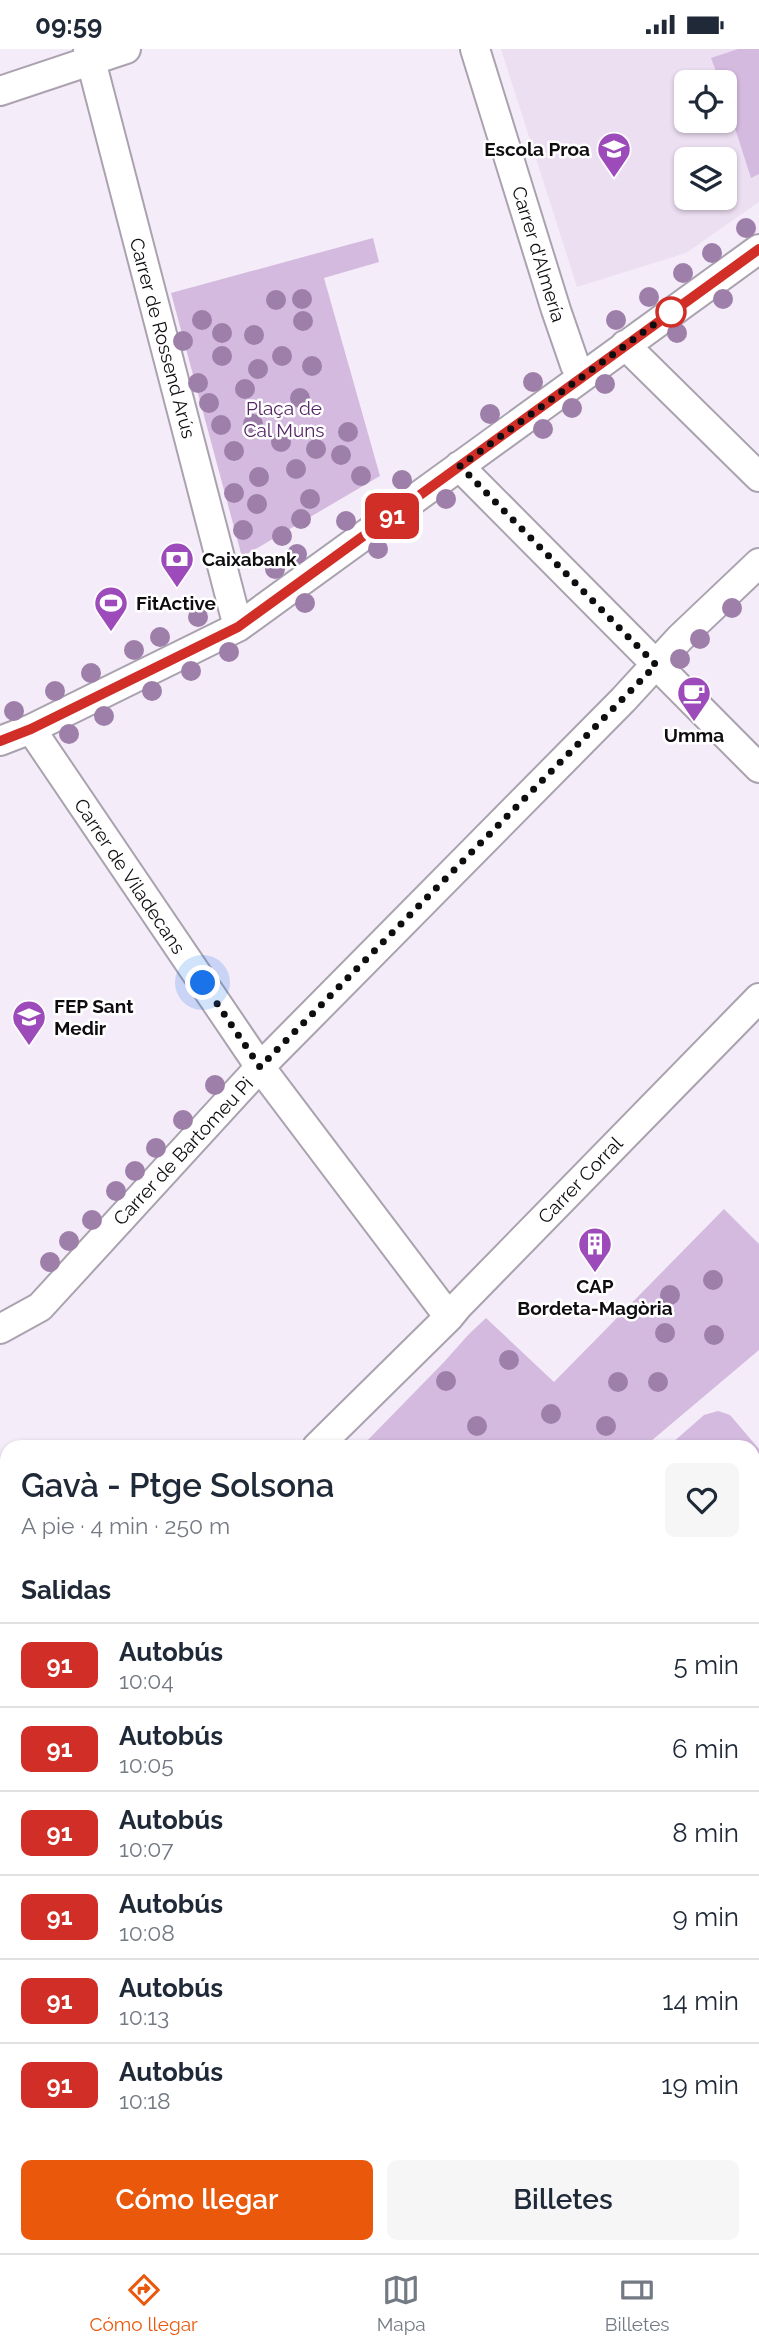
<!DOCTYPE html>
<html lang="es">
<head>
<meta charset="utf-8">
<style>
  :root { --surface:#fff; --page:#f6f6f7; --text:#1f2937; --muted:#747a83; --line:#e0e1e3; --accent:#ea580c }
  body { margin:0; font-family:Raleway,sans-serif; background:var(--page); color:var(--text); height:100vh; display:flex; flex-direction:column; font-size:26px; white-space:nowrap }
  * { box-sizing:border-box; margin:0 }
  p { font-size:23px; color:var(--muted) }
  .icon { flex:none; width:38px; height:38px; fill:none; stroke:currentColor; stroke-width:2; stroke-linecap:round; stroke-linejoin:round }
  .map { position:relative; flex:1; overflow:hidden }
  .sheet { position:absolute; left:0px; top:1391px; width:760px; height:814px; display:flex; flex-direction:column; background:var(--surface); border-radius:21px 21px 0 0; box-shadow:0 2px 5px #0004 }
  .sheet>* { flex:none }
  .badge { padding:0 14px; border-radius:10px; font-size:24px; line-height:46px }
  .tools { position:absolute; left:674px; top:21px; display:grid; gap:14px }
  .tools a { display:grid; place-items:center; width:63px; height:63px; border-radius:10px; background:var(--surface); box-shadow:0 2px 5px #0004; font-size:35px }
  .you { position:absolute; width:35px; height:35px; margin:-18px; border:5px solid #fff; border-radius:50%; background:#1a73e8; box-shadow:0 0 0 10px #1a73e833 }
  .map>.badge { position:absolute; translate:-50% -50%; box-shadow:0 0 0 4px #fff }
  h2 { padding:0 21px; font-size:26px; line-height:63px }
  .round { display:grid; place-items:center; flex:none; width:74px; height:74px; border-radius:10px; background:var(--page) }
  .head { display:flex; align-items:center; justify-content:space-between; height:119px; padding:0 21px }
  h1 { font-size:33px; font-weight:600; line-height:52px }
  .primary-button { display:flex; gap:14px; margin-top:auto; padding:14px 21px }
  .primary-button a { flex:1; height:80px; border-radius:10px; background:var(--accent); color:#fff; font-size:28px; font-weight:600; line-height:80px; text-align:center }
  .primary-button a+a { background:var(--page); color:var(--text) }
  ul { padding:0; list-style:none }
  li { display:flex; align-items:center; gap:21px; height:84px; padding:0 21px; border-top:2px solid var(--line) }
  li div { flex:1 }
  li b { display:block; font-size:26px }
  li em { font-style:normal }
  li .badge { min-width:77px; font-weight:700; text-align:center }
  .status { display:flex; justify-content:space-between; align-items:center; height:49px; padding:0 35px; background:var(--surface); direction:ltr }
  .status svg { height:19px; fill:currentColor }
  .dock { display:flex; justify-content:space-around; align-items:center; height:98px; border-top:2px solid var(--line); background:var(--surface); font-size:19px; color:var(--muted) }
  .dock a { display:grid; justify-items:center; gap:4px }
  .dock .active { color:var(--accent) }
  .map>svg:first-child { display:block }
</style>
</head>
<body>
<div class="status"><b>09:59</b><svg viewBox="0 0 49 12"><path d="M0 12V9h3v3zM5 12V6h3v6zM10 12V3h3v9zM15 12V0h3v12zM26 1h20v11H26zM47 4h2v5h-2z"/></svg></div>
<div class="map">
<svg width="759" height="2204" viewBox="0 0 759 2204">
  <rect width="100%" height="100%" fill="#f5ecf9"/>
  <path fill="#ecdff2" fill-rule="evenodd" d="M501,0H759V153L686,204L577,238ZM686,33H724V72H686ZM686,110H724V149H686Z"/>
  <path fill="#d4badf" d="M738,0H759V125L751,129L725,48L724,33H720L711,9Z
    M373,189L379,213L324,229L380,427L242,508L171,244Z
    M724,1160L759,1195V1301L644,1398H361L444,1313L469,1285L486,1269L554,1333Z
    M718,1362L730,1366L759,1400V1438L753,1431L752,1398H673L671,1395L704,1366Z
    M759,1842V1932L753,1949V1848Z
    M7,2113V2156L0,2161V2118Z
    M595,2198H653L651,2204H592Z"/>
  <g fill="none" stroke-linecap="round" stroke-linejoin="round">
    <g stroke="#aaa2ae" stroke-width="18">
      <path id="lane" d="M0,1830L7,1841
        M0,1901L7,1897"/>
    </g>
    <g stroke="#aaa2ae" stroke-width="32">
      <path id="street" d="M88,0L238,578
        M475,0L556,261L575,316L583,327
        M0,42L126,0
        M625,296L759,428
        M459,417L759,719
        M31,680L260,1018L449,1268
        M0,692L31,680L238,578L759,200
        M0,1280L40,1258L260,1018L623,651L680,589L759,514
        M317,1398L449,1268L458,1257L759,949
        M0,1439L7,1451
        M752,1777L759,1771
        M529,2198L534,2204
        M61,2204L68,2198
        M249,2204L256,2198"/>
    </g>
    <g stroke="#aaa2ae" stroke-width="42">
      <path id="secondary" d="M755,1608L759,1613
        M752,2030L759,2014
        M679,2204L682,2198"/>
    </g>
    <g stroke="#cfcfcf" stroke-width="42">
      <path id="primary" d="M752,1699L759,1693
        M92,2204L101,2198
        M168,2204L170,2198"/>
    </g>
    <g stroke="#cfcfcf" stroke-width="42">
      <path id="highway" d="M140,2204L149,2198"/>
    </g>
    <use href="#lane" stroke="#fff" stroke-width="14"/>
    <use href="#street" stroke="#fff" stroke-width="28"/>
    <use href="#secondary" stroke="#f4dcfd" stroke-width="38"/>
    <use href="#primary" stroke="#e8bafa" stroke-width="38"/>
    <use href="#highway" stroke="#d98cf7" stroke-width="38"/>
  </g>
  <g fill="#9e7fa9">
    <circle cx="746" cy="179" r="10"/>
    <circle cx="712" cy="204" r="10"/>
    <circle cx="683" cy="224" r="10"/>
    <circle cx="649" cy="248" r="10"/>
    <circle cx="302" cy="250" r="10"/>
    <circle cx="723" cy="250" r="10"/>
    <circle cx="276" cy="251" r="10"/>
    <circle cx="202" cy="271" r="10"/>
    <circle cx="616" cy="271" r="10"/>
    <circle cx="303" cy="272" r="10"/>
    <circle cx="222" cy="284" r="10"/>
    <circle cx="677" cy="284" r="10"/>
    <circle cx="254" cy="286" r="10"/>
    <circle cx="183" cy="292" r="10"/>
    <circle cx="222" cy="307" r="10"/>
    <circle cx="282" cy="307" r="10"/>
    <circle cx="312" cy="317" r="10"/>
    <circle cx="258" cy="320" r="10"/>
    <circle cx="533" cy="333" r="10"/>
    <circle cx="198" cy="334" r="10"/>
    <circle cx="605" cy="335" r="10"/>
    <circle cx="245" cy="340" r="10"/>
    <circle cx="300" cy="349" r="10"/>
    <circle cx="209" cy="354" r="10"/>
    <circle cx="572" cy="359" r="10"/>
    <circle cx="490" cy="365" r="10"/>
    <circle cx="253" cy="375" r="10"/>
    <circle cx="221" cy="376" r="10"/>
    <circle cx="543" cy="380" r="10"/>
    <circle cx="348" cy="383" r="10"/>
    <circle cx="281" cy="393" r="10"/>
    <circle cx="316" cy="400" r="10"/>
    <circle cx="234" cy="402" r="10"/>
    <circle cx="341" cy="406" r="10"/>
    <circle cx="296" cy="420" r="10"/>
    <circle cx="361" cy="427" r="10"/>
    <circle cx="259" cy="428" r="10"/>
    <circle cx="402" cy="431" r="10"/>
    <circle cx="234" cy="444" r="10"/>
    <circle cx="310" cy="450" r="10"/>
    <circle cx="375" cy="450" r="10"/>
    <circle cx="446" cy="450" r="10"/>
    <circle cx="257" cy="455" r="10"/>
    <circle cx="301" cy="470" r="10"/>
    <circle cx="346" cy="472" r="10"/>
    <circle cx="408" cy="478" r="10"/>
    <circle cx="243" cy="481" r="10"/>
    <circle cx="282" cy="487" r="10"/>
    <circle cx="378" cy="500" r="10"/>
    <circle cx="297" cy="505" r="10"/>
    <circle cx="275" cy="520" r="10"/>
    <circle cx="305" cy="554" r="10"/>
    <circle cx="732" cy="559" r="10"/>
    <circle cx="198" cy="568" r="10"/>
    <circle cx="160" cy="588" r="10"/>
    <circle cx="700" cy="590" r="10"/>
    <circle cx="134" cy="601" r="10"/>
    <circle cx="229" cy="603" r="10"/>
    <circle cx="680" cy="610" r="10"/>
    <circle cx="191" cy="622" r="10"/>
    <circle cx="91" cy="624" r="10"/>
    <circle cx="55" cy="642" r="10"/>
    <circle cx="152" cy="642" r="10"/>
    <circle cx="14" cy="662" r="10"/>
    <circle cx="104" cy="667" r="10"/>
    <circle cx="69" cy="685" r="10"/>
    <circle cx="215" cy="1036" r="10"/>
    <circle cx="183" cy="1071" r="10"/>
    <circle cx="156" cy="1099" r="10"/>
    <circle cx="135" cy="1122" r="10"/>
    <circle cx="116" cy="1142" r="10"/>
    <circle cx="92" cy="1171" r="10"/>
    <circle cx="69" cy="1192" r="10"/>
    <circle cx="50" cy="1213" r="10"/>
    <circle cx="713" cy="1231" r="10"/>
    <circle cx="670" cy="1246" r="10"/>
    <circle cx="665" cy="1284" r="10"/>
    <circle cx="714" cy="1286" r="10"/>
    <circle cx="509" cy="1311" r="10"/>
    <circle cx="446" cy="1332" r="10"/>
    <circle cx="618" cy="1333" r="10"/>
    <circle cx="658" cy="1333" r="10"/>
    <circle cx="551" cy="1365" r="10"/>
    <circle cx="477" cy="1377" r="10"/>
    <circle cx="606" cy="1377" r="10"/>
  </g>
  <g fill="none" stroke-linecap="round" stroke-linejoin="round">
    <g stroke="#fff" stroke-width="16">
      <path id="line" d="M0,692L31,680L238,578L759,200"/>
    </g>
    <use href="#line" stroke="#d02e26" stroke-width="10"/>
    <path stroke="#100d11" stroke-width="7" stroke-dasharray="0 12.6" d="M203,934L260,1018L656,616L460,417L671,263"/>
  </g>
  <defs>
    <g id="school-pin" transform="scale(1.75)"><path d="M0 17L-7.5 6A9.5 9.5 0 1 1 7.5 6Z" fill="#9d4bbb" stroke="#fff"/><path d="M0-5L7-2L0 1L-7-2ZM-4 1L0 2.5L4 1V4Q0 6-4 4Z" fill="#fff"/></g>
    <g id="bank-pin" transform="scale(1.75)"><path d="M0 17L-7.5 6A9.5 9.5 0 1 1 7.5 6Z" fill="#9d4bbb" stroke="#fff"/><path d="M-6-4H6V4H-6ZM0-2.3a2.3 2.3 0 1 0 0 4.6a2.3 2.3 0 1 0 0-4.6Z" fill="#fff"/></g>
    <g id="stadium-pin" transform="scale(1.75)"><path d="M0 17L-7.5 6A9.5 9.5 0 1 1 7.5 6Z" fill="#9d4bbb" stroke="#fff"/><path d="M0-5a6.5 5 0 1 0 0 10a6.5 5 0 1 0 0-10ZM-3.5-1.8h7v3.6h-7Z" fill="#fff"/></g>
    <g id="cafe-pin" transform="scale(1.75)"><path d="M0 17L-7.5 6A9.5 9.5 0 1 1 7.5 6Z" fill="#9d4bbb" stroke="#fff"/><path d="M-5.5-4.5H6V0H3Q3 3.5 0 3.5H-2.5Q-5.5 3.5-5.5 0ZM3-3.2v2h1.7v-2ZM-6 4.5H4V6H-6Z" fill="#fff"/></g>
    <g id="building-pin" transform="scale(1.75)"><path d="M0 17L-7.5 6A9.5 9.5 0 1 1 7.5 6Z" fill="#9d4bbb" stroke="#fff"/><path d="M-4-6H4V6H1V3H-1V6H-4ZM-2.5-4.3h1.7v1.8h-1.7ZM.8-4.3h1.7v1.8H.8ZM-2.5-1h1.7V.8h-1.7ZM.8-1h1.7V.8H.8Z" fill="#fff"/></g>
  </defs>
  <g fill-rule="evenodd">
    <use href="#school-pin" x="614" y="100"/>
    <use href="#bank-pin" x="177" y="510"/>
    <use href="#stadium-pin" x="111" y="554"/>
    <use href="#cafe-pin" x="694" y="644"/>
    <use href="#school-pin" x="29" y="968"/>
    <use href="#building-pin" x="595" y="1195"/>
  </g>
  <circle fill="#fff" stroke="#d02e26" stroke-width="3.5" cx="671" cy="263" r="14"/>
  <g text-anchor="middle" stroke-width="5" stroke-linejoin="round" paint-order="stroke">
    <g font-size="19" font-weight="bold" fill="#100d11" stroke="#fff" text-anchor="start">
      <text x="590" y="107" text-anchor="end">Escola Proa</text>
      <text x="202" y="517">Caixabank</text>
      <text x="136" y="561">FitActive</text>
      <text x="694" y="693" text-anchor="middle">Umma</text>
      <text x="54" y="964">FEP Sant<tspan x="54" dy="22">Medir</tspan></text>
      <text x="595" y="1244" text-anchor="middle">CAP<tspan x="595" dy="22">Bordeta-Magòria</tspan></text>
    </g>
    <g font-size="19" fill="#100d11" stroke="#fff">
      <text transform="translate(539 205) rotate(73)" y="7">Carrer d'Almería</text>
      <text transform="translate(163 289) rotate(75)" y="7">Carrer de Rossend Arús</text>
      <text transform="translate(130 827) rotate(56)" y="7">Carrer de Viladecans</text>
      <text transform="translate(183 1102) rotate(-47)" y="7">Carrer de Bartomeu Pi</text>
      <text transform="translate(580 1131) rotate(-46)" y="7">Carrer Corral</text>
    </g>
    <g font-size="19" fill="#562667" stroke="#fff">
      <text x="284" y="366">Plaça de<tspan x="284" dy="22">Cal Muns</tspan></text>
    </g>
  </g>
</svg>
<div class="tools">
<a><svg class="icon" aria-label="locate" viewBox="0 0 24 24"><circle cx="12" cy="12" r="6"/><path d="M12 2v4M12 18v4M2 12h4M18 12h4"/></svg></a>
<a><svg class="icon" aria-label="layers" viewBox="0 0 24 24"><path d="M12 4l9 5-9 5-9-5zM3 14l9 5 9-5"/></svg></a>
</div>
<div class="you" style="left:203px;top:934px"></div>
<b class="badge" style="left:392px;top:467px;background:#d02e26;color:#fff">91</b>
<section class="sheet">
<div class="head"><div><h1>Gavà - Ptge Solsona</h1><p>A pie · 4 min · 250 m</p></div><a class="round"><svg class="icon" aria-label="heart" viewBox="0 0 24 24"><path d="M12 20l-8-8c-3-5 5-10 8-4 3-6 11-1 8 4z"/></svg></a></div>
<h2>Salidas</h2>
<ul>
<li><span class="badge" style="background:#d02e26;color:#fff">91</span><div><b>Autobús</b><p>10:04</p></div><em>5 min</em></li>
<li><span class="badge" style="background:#d02e26;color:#fff">91</span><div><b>Autobús</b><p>10:05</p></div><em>6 min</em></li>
<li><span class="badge" style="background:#d02e26;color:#fff">91</span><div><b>Autobús</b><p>10:07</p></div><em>8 min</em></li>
<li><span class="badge" style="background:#d02e26;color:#fff">91</span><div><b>Autobús</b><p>10:08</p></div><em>9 min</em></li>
<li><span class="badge" style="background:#d02e26;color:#fff">91</span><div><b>Autobús</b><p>10:13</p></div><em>14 min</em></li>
<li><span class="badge" style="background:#d02e26;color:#fff">91</span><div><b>Autobús</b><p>10:18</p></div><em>19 min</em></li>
</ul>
<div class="primary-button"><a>Cómo llegar</a><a>Billetes</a></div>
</section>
</div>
<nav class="dock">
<a class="active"><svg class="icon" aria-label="directions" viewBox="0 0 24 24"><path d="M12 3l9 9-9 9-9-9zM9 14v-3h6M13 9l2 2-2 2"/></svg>Cómo llegar</a>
<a><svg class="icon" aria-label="map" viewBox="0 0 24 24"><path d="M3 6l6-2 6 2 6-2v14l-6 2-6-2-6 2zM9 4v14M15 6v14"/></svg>Mapa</a>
<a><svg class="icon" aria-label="tickets" viewBox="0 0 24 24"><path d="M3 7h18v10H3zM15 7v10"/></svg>Billetes</a>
</nav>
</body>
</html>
